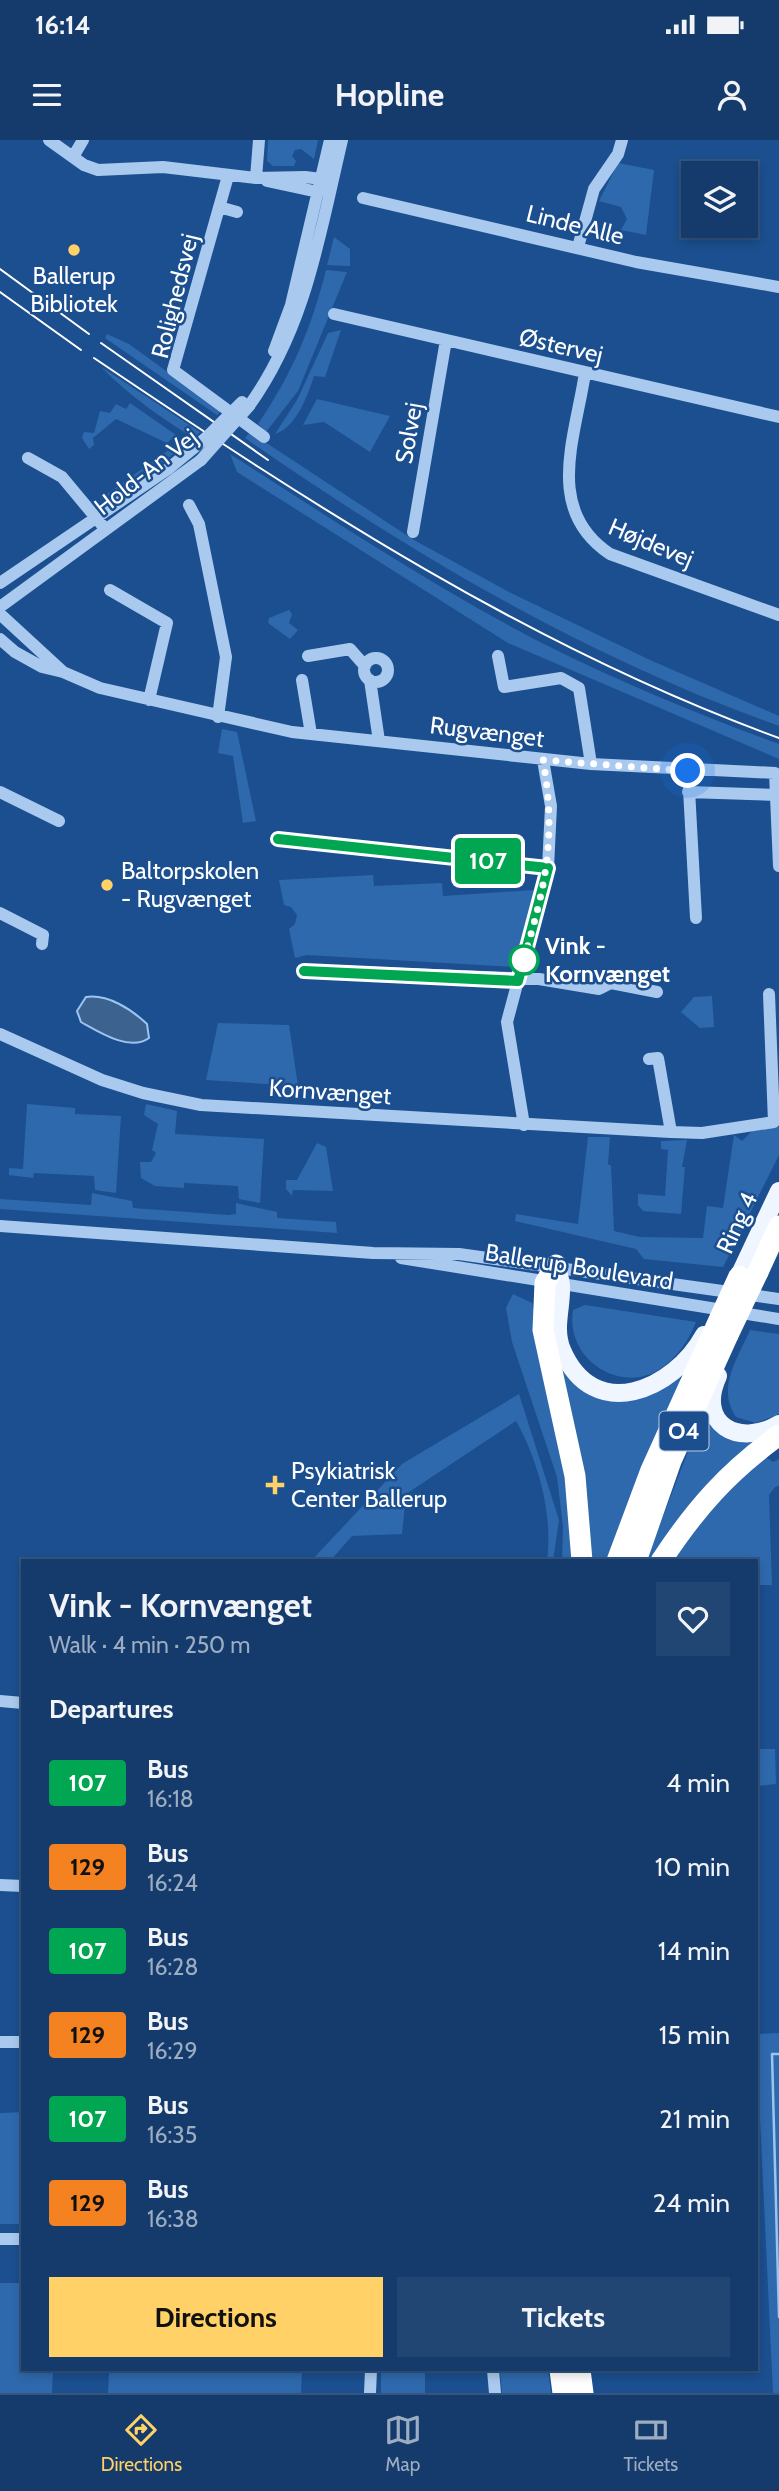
<!DOCTYPE html>
<html lang="en">
<head>
<meta charset="utf-8">
<style>
  :root { --surface:#143b6b; --page:#214673; --text:#f1f3f6; --muted:#9dadc1; --line:#33557e; --accent:#ffd166 }
  body { margin:0; font-family:Cabin,sans-serif; background:var(--page); color:var(--text); height:100vh; display:flex; flex-direction:column; font-size:26px; white-space:nowrap }
  * { box-sizing:border-box; margin:0 }
  p { font-size:23px; color:var(--muted) }
  .icon { flex:none; width:38px; height:38px; fill:none; stroke:currentColor; stroke-width:2; stroke-linecap:round; stroke-linejoin:round }
  .map { position:relative; flex:1; overflow:hidden }
  .details { position:absolute; left:21px; top:1419px; width:737px; height:812px; display:flex; flex-direction:column; background:var(--surface); border-radius:0px; box-shadow:0 4px 10px #0003,0 0 0 2px var(--line) }
  .details>* { flex:none }
  .badge { padding:0 14px; border-radius:5px; font-size:24px; line-height:46px }
  .tools { position:absolute; left:681px; top:21px; display:grid; gap:14px }
  .tools a { display:grid; place-items:center; width:77px; height:77px; border-radius:0px; background:var(--surface); box-shadow:0 4px 10px #0003,0 0 0 2px var(--line); font-size:35px }
  .you { position:absolute; width:35px; height:35px; margin:-18px; border:5px solid #fff; border-radius:50%; background:#1a73e8; box-shadow:0 0 0 10px #1a73e833 }
  .map>.badge { position:absolute; translate:-50% -50%; box-shadow:0 0 0 4px #fff }
  h2 { padding:0 28px; font-size:26px; line-height:63px }
  .round { display:grid; place-items:center; flex:none; width:74px; height:74px; border-radius:0px; background:var(--page) }
  .head { display:flex; align-items:center; justify-content:space-between; height:119px; padding:0 28px }
  h1 { font-size:33px; font-weight:800; line-height:52px }
  .button { display:flex; gap:14px; margin-top:auto; padding:14px 28px }
  .button a { flex:1; height:80px; border-radius:0px; background:var(--accent); color:#111; font-size:28px; font-weight:800; line-height:80px; text-align:center }
  .button a+a { background:var(--page); color:var(--text) }
  ul { padding:0; list-style:none }
  li { display:flex; align-items:center; gap:21px; height:84px; padding:0 28px }
  li div { flex:1 }
  li b { display:block; font-size:26px }
  li em { font-style:normal }
  li .badge { min-width:77px; font-weight:700; text-align:center }
  .status { display:flex; justify-content:space-between; align-items:center; height:49px; padding:0 35px; background:var(--surface); direction:ltr }
  .status svg { height:19px; fill:currentColor }
  header { display:flex; justify-content:space-between; align-items:center; height:91px; padding:0 28px; background:var(--surface); font-size:32px; font-weight:800 }
  .tabs { display:flex; justify-content:space-around; align-items:center; height:98px; border-top:2px solid var(--line); background:var(--surface); font-size:19px; color:var(--muted) }
  .tabs a { display:grid; justify-items:center; gap:4px }
  .tabs .on { color:var(--accent) }
  .map>svg:first-child { display:block }
</style>
</head>
<body>
<div class="status"><b>16:14</b><svg viewBox="0 0 49 12"><path d="M0 12V9h3v3zM5 12V6h3v6zM10 12V3h3v9zM15 12V0h3v12zM26 1h20v11H26zM47 4h2v5h-2z"/></svg></div>
<header><svg class="icon" aria-label="menu" viewBox="0 0 24 24"><path d="M4 6h16M4 12h16M4 18h16"/></svg>Hopline<svg class="icon" aria-label="person" viewBox="0 0 24 24"><circle cx="12" cy="8" r="4"/><path d="M4 21q1-7 8-7t8 7"/></svg></header>
<div class="map">
<svg width="779" height="2253" viewBox="0 0 779 2253">
  <rect width="100%" height="100%" fill="#1b4f8f"/>
  <path fill="#2e69ad" d="M268,0H318L314,19L301,9L295,10L292,16L296,21L294,26H273L267,21Z
    M618,23L654,30L646,95L621,90L627,79L621,67L599,61Z
    M334,97L350,109V126L327,125Z
    M326,130L347,132L298,251L266,292L258,284C292,234 311,189 326,130Z
    M341,190L325,237L314,236C308,255 296,288 275,294L297,260L328,193Z
    M107,194L129,204L221,271L217,275L105,198Z
    M103,229V228L200,292L194,298C161,278 131,257 103,229Z
    M317,259L390,276L370,312L324,282L303,285Z
    M130,263L176,295L167,303L116,279L93,298L94,305L89,309L82,298L84,292L94,293L100,271L110,273L116,264L126,269Z
    M250,292L414,400L511,453L650,520L779,576V586C588,518 411,414 245,298Z
    M184,299L188,303L119,355L109,360L100,359Z
    M230,314C333,380 435,448 544,504C620,542 699,575 779,604V619L508,503L237,332Z
    M289,470L292,474L289,483L298,490L290,499L268,483L269,478Z
    M222,589L237,592L256,681L243,683L233,616L218,613Z
    M373,735L374,746L442,743L443,756L534,750L514,827L307,815L295,818L289,789L295,784L297,775L291,767L284,765L279,740Z
    M712,856L714,887L700,888L681,872L694,857Z
    M218,883L289,885L298,946L206,940Z
    M27,964L75,968V974L121,976L116,1053L95,1050L94,1036L34,1033L33,1038L9,1035V1028L23,1029Z
    M146,964L177,971L175,994L264,999L260,1063L239,1059L238,1046L184,1043V1048L155,1046L141,1038L140,1022H151L156,1013L152,1010L158,984L144,975Z
    M779,987V1015L723,1127L644,1119L636,1109L515,1081L516,1074L578,1084L588,997H610L608,1024L611,1026L614,1091L640,1097L703,1098L707,1066L723,1068L734,995L742,1001L752,991Z
    M687,1000L682,1027H685L681,1074L643,1071L638,1065V1054L665,1056L668,1010L661,1009V1001Z
    M317,1003L326,1007L333,1051L293,1050L292,1056L286,1049V1040H297Z
    M92,1053L132,1061L133,1068L228,1075L236,1074V1063L277,1072V1078L336,1082L337,1093L0,1069V1059L91,1065Z
    M513,1154L532,1163L562,1311L578,1421H562L563,1387L557,1337L512,1202L506,1168Z
    M585,1165L696,1182C689,1200 677,1218 660,1229C620,1255 565,1219 573,1170Z
    M750,1190L779,1194V1274L756,1283L736,1277C716,1248 738,1218 750,1190Z
    M552,1194L605,1255L675,1236L681,1239L629,1359L607,1421H586L570,1293Z
    M519,1254L559,1380L553,1421H547C553,1375 539,1322 516,1281L406,1354L402,1394L352,1396L330,1421H311L402,1324Z
    M705,1267L763,1299L655,1421H646Z
    M760,1313L773,1322L779,1319V1346L775,1347L769,1355L772,1445H756V1421H668Z
    M756,1609H775L776,1644L756,1646Z
    M779,1893V2253H773L756,1894Z
    M23,1972V2084H0V1973Z
    M0,2143H23V2230H53L52,2253H0Z
    M109,2230H302L301,2253H108Z
    M381,2230H425V2253H381Z
    M500,2230H548L551,2253H502Z"/>
  <path fill="#3c6290" stroke="#9cc4f0" stroke-width="2" d="M86,857C108,854 131,869 147,884L149,898C130,912 99,892 81,882L77,871Z"/>
  <g fill="none" stroke-linecap="round" stroke-linejoin="round">
    <path stroke="#9cc4f0" stroke-width="2.5" d="M779,1914H772L779,2177"/>
    <path stroke="#a9c9ee" stroke-width="12" d="M49,0L84,25L98,30L163,27L256,38L305,37L321,39L331,48
      M73,17L83,0
      M228,36L173,230L264,297
      M256,38L259,0
      M267,41L318,52L324,50
      M363,58L636,122L779,147
      M219,67L237,72
      M578,107L594,49L618,14L622,0
      M334,174L779,277
      M274,211L291,165L330,0
      M585,233C575,299 544,370 610,414L779,475
      M249,266C306,187 320,93 342,0
      M28,318L62,337L102,385
      M189,365L199,384L226,517L218,577
      M413,392L446,200
      M0,443L168,329L207,297
      M110,450L167,483L149,560
      M0,467L201,320
      M0,474L63,532
      M0,499L15,512L42,527L63,532L100,548L292,592L591,624L775,633L779,726
      M308,516L350,509L365,526
      M498,516L504,547L561,538L579,548L591,624
      M364 530a12 12 0 1 1 24 0a12 12 0 1 1-24 0Z
      M302,540L311,594
      M370,540L379,601
      M688,631L696,778
      M0,652L59,681
      M688,652L779,655
      M278,699L548,728
      M0,773L43,795L42,804
      M304,830L539,839L599,849L611,843L657,852
      M0,894L102,940L143,953L201,965L671,992L702,993L774,982L769,854
      M649,919L658,918L671,992
      M524,985L507,882L548,728L551,666L543,620
      M0,1086L373,1113L459,1114L779,1159
      M401,1118L779,1179
      M0,1561L23,1563
      M0,1745L23,1746
      M0,1902H23
      M0,2099H20
      M493,2230L495,2253
      M370,2253L371,2230"/>
    <path stroke="#f0f6ff" stroke-width="18" d="M556,1125C558,1132 561,1140 561,1146C562,1168 553,1188 562,1210C594,1285 674,1250 704,1195
      M739,1136L779,1051
      M718,1236C696,1284 738,1308 779,1284"/>
    <path stroke="#fff" stroke-width="21" d="M556,1125L545,1143L543,1190L575,1336L582,1421
      M758,1132L779,1086
      M617,1421L651,1330L713,1193
      M636,1421L671,1321L728,1195
      M661,1421C696,1368 727,1333 779,1295
      M560,2230L563,2253
      M580,2230L583,2253"/>
    <path stroke="#fff" stroke-width="2" d="M0,129L89,194
      M0,152L81,210
      M101,203L268,320
      M94,218C312,365 531,508 779,598"/>
    <path stroke="#a9c9ee" stroke-width="12" d="M207,297L242,262
      M201,320L249,266"/>
    <path stroke="#fff" stroke-width="21" d="M713,1193L739,1136
      M728,1195L758,1132"/>
  </g>
  <g fill="none" stroke-linecap="round" stroke-linejoin="round">
    <g stroke="#fff" stroke-width="16">
      <path id="line" d="M278,699L548,728L518,841L304,831"/>
    </g>
    <use href="#line" stroke="#00a651" stroke-width="10"/>
    <path stroke="#fff" stroke-width="7" stroke-dasharray="0 12.6" d="M524,820L522,825C545,748 557,700 543,620L688,631"/>
  </g>
  <g fill="#ffd166" stroke="#1b4f8f" stroke-width="2.5">
    <circle cx="74" cy="110" r="7"/>
    <circle cx="107" cy="745" r="7"/>
    <path d="M271.5 1334.5h7v7h7v7h-7v7h-7v-7h-7v-7h7z"/>
  </g>
  <circle fill="#fff" stroke="#00a651" stroke-width="3.5" cx="524" cy="820" r="14"/>
  <g text-anchor="middle" stroke-width="5" stroke-linejoin="round" paint-order="stroke">
    <rect fill="#1b4f8f" stroke="#bbcadd" stroke-width="2" x="659.5" y="1271.5" width="49" height="39" rx="5"/>
    <g font-size="23" font-weight="bold" fill="#fff">
      <text x="684" y="1299">O4</text>
    </g>
    <g font-size="24" fill="#fff" stroke="#1b4f8f">
      <text transform="translate(575 85) rotate(14)" y="8">Linde Alle</text>
      <text transform="translate(175 156) rotate(-76)" y="8">Rolighedsvej</text>
      <text transform="translate(561 206) rotate(13)" y="8">Østervej</text>
      <text transform="translate(409 293) rotate(-80)" y="8">Solvej</text>
      <text transform="translate(146 332) rotate(-38)" y="8">Hold-An Vej</text>
      <text transform="translate(651 403) rotate(23)" y="8">Højdevej</text>
      <text transform="translate(487 592) rotate(7)" y="8">Rugvænget</text>
      <text transform="translate(330 952) rotate(4)" y="8">Kornvænget</text>
      <text transform="translate(737 1083) rotate(-65)" y="8">Ring 4</text>
      <text transform="translate(579 1127) rotate(9)" y="8">Ballerup Boulevard</text>
    </g>
    <g font-size="24" fill="#fff" stroke="#1b4f8f" text-anchor="start">
      <text x="74" y="144" text-anchor="middle">Ballerup<tspan x="74" dy="28">Bibliotek</tspan></text>
      <text x="121" y="739">Baltorpskolen<tspan x="121" dy="28">- Rugvænget</tspan></text>
      <text x="291" y="1339">Psykiatrisk<tspan x="291" dy="28">Center Ballerup</tspan></text>
    </g>
    <g font-size="24" font-weight="bold" fill="#fff" stroke="#1b4f8f" text-anchor="start">
      <text x="545" y="814">Vink -<tspan x="545" dy="28">Kornvænget</tspan></text>
    </g>
  </g>
</svg>
<div class="tools">
<a><svg class="icon" aria-label="layers" viewBox="0 0 24 24"><path d="M12 4l9 5-9 5-9-5zM3 14l9 5 9-5"/></svg></a>
</div>
<div class="you" style="left:688px;top:631px"></div>
<b class="badge" style="left:488px;top:721px;background:#00a651;color:#fff">107</b>
<section class="details">
<div class="head"><div><h1>Vink - Kornvænget</h1><p>Walk · 4 min · 250 m</p></div><a class="round"><svg class="icon" aria-label="heart" viewBox="0 0 24 24"><path d="M12 20l-8-8c-3-5 5-10 8-4 3-6 11-1 8 4z"/></svg></a></div>
<h2>Departures</h2>
<ul>
<li><span class="badge" style="background:#00a651;color:#fff">107</span><div><b>Bus</b><p>16:18</p></div><em>4 min</em></li>
<li><span class="badge" style="background:#f58220;color:#111">129</span><div><b>Bus</b><p>16:24</p></div><em>10 min</em></li>
<li><span class="badge" style="background:#00a651;color:#fff">107</span><div><b>Bus</b><p>16:28</p></div><em>14 min</em></li>
<li><span class="badge" style="background:#f58220;color:#111">129</span><div><b>Bus</b><p>16:29</p></div><em>15 min</em></li>
<li><span class="badge" style="background:#00a651;color:#fff">107</span><div><b>Bus</b><p>16:35</p></div><em>21 min</em></li>
<li><span class="badge" style="background:#f58220;color:#111">129</span><div><b>Bus</b><p>16:38</p></div><em>24 min</em></li>
</ul>
<div class="button"><a>Directions</a><a>Tickets</a></div>
</section>
</div>
<nav class="tabs">
<a class="on"><svg class="icon" aria-label="directions" viewBox="0 0 24 24"><path d="M12 3l9 9-9 9-9-9zM9 14v-3h6M13 9l2 2-2 2"/></svg>Directions</a>
<a><svg class="icon" aria-label="map" viewBox="0 0 24 24"><path d="M3 6l6-2 6 2 6-2v14l-6 2-6-2-6 2zM9 4v14M15 6v14"/></svg>Map</a>
<a><svg class="icon" aria-label="tickets" viewBox="0 0 24 24"><path d="M3 7h18v10H3zM15 7v10"/></svg>Tickets</a>
</nav>
</body>
</html>
